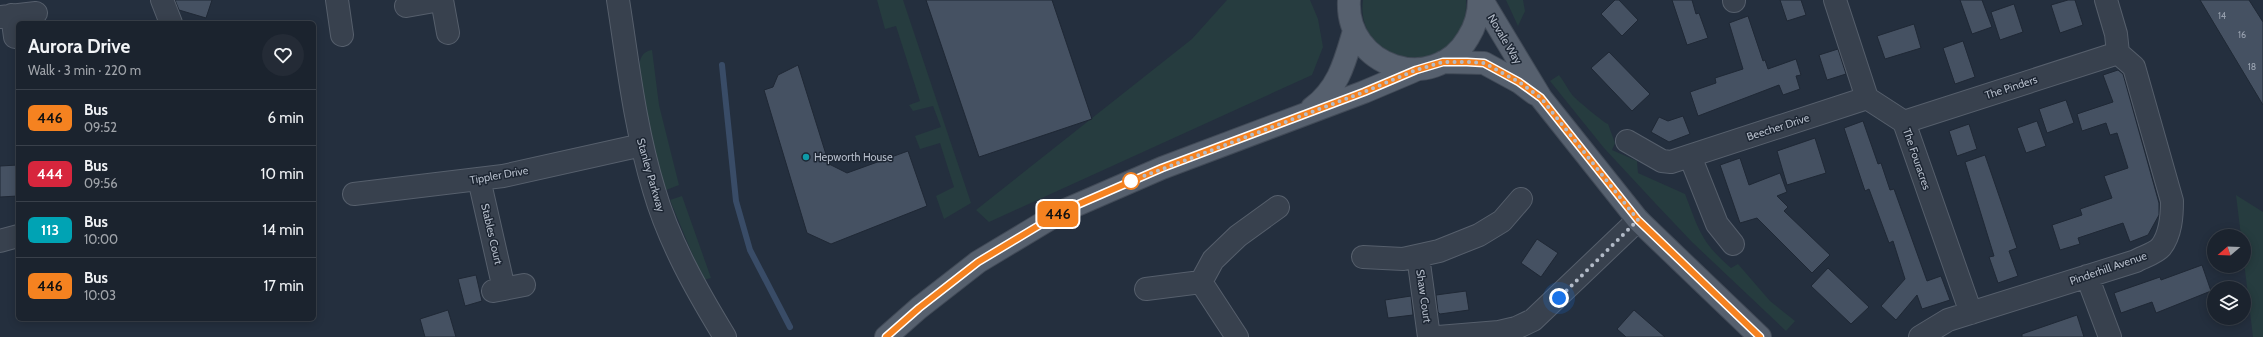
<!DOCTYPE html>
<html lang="en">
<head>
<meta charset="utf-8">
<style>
  :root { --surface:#1b232e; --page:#242b36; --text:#f1f3f6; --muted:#a0a4aa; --line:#39404a }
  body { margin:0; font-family:Cabin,sans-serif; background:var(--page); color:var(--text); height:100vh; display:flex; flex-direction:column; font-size:15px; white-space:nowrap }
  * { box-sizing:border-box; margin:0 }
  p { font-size:13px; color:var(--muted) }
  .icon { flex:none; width:22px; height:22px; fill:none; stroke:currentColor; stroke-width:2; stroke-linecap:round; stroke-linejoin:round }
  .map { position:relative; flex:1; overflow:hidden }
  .sheet { position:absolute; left:16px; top:21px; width:300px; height:300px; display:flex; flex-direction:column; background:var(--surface); border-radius:6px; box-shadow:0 2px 10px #0003,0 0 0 1px var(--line) }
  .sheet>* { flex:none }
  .badge { padding:0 8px; border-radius:6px; font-size:14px; line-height:26px }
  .needle { width:26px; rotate:251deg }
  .fabs { position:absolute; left:2207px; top:229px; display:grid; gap:8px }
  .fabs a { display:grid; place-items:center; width:44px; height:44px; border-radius:50%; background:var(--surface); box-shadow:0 2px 10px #0003,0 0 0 1px var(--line); font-size:20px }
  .you { position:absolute; width:20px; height:20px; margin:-10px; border:3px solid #fff; border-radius:50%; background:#1a73e8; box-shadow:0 0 0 6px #1a73e833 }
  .map>.badge { position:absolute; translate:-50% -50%; box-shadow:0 0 0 2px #fff }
  .round { display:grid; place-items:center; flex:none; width:42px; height:42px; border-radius:21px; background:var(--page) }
  .headline { display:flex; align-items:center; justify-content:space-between; height:68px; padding:0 12px }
  h1 { font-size:19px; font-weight:800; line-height:30px }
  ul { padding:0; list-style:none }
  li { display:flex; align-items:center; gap:12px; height:56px; padding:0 12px; border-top:1px solid var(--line) }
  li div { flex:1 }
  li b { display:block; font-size:15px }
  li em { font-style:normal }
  li .badge { min-width:44px; font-weight:700; text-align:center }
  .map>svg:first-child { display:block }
</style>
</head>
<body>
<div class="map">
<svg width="2263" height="337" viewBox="0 0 2263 337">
  <rect width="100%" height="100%" fill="#242f3e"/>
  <path fill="#263c3f" d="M877,0H903L971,203L944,219L936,196L954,187L940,143L920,149L915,136L941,127L933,106L913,111L909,105L920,101L896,26L885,29Z
    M1227,0H1310L1318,19L1323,47L1312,75L989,222L976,210L1192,39Z
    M1363,0H1466C1466,6 1466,13 1465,18C1449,81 1354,64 1363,0Z
    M1506,0H1523L1525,11L1518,26Z
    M652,50L659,105L679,185L666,190C652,150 646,110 639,69C639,60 642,51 652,50Z
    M1559,75C1564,81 1568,90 1573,96C1577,100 1604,123 1608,124L1615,143L1612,150L1637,161L1638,173L1685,194C1699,230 1701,242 1731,268L1738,264L1770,301L1795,321L1786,331L1692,242L1656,204L1604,148L1550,81Z
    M2236,195L2263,212V337H2253L2244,262V236H2241Z
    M682,196L711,278L703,280L670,200Z"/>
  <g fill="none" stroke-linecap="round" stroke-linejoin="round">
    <path stroke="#394c67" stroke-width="6" d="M722,65L736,201L750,250L790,327"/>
  </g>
  <path fill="#455162" stroke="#1f2835" d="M175,0H212L206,18L179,10Z
    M926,0H1052L1092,119L979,157Z
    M1615,0H1619L1638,20L1622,36L1601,14Z
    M1672,0H1692L1696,14L1699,13L1708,38L1687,45Z
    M1780,0H1801L1806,15L1787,21Z
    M1960,0H1982L1992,27L1972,34Z
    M2068,0H2075L2083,25L2060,33L2051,5Z
    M2200,0H2249L2263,22V105Z
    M2014,4L2023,32L2000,40L1991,12Z
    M1748,16L1763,61L1765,60L1768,69L1796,59L1801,75L1796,76L1800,89L1783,95L1779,85L1698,116L1690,92L1716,83L1715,78L1743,69L1729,23Z
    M1914,24L1921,48L1885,59L1877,36Z
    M1963,41L1975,77L1955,84L1943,48Z
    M1838,49L1846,74L1827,80L1819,55Z
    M1609,52L1650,94L1632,111L1591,68Z
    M798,65L829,164L847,173L908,151L927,206L831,244L807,233L764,90L773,87L778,75Z
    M2118,70L2123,74L2159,203V215L2148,235L2130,242L2123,223L2078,238L2080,244L2060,250L2052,225L2082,215L2080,209L2112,198L2104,176L2128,168L2117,133L2110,135L2106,123L2082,131L2077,114L2113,102L2103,75Z
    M2066,100L2074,123L2047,133L2039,109Z
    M1683,116L1690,134L1669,142L1651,132L1659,117L1668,121Z
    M1863,121L1878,164L1881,163L1890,190L1894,189L1927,281L1941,276L1950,300L1922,309L1917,295L1896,320L1881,306L1905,279L1893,241L1889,243L1869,189L1865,191L1844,128Z
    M2037,121L2046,146L2026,153L2017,128Z
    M1969,124L1977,149L1957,156L1949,131Z
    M1815,138L1826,173L1787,185L1777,151Z
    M1985,155L2017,248L2009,251L2018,276L1998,283L1989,257L1994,256L1965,162Z
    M1740,158L1749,185L1780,173L1787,192L1777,196L1788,207L1784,211L1830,255L1812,273L1757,218L1740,223L1720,165Z
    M18,165V196L0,197V166Z
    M1537,239L1558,253L1541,277L1521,263Z
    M2202,265L2211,291L2156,313L2152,302L2121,313L2114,293L2160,277L2161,280Z
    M1828,268L1869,307L1851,324L1811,286Z
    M476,275L482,301L465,306L458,279Z
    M1466,291L1469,310L1440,314L1438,312L1436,295Z
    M1411,296L1413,315L1388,318L1385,300Z
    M448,310L456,337H425L420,319Z
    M1634,310L1665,337H1626L1617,329Z
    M2077,315L2084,337H2022V334Z"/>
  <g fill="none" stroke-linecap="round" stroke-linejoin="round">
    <g stroke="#565f6c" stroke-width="24">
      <path id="minor" d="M162,0L171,23
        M337,0L342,35
        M442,0L448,33
        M618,0C628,64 635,128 654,190C669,242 697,291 725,337
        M1734,0V1
        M1835,0L1867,98L1904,122L1971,313
        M406,6L440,0
        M12,15L15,37
        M0,17L36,13
        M1904,122L2118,53
        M1627,141L1662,161L1671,162L1867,98
        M1690,156L1717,224L1733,244
        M479,179L504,289
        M354,194L503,176L642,145
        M0,241L18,236
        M1418,256L1429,337
        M1363,257L1403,259L1439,251L1479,235L1502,221L1521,199
        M2087,276L2110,337
        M1201,282L1213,260L1238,236L1278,207
        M1146,289L1201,282L1237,337
        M493,291L524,285
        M1438,337L1499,332L1516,328L1533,320L1638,220
        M1920,337L1948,320L2136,261C2143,257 2156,253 2161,247C2171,234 2172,216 2172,201L2134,67L2118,53L2116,34L2106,0"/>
    </g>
    <g stroke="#414a57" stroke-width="24">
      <path id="major" d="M1349,0C1345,67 1434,96 1468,38C1475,27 1479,13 1479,0
        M1482,0L1541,98L1638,220L1760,337
        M1443,62L1484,63L1519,82L1535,94
        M1312,108C1339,88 1345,61 1354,31
        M886,337L919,308L978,262L1063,211L1162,168L1364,92L1416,70"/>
    </g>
    <use href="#minor" stroke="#38414e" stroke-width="22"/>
    <use href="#major" stroke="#56606e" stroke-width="22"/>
  </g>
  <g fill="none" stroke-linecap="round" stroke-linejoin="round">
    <g stroke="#fff" stroke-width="9">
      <path id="line" d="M886,337L919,308L978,262L1063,211L1162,168L1364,92L1416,70L1443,62H1467L1484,63L1519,82L1541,98L1638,220L1760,337"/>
    </g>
    <use href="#line" stroke="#f58220" stroke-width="6"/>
    <path stroke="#b4bcc9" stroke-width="4" stroke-dasharray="0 7.2" d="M1131,181L1364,92L1416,70L1443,62H1467L1484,63L1519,82L1541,98L1638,220L1559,298"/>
  </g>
  <circle fill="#0f9aa8" stroke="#1d2633" stroke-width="1.5" cx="806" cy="157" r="4"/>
  <circle fill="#fff" stroke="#f58220" stroke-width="2" cx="1131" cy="181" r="8"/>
  <g text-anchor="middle" stroke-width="3" stroke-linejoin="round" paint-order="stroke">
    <g font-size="9" fill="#98a1af">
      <text x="2222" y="19">14</text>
      <text x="2242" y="38">16</text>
      <text x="2252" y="70">18</text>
    </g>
    <g font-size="11" fill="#b4bcc9" stroke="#1d2633">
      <text transform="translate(1505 39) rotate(59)" y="4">Novale Way</text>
      <text transform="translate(2011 87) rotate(-18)" y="4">The Pinders</text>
      <text transform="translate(1778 127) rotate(-18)" y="4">Beecher Drive</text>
      <text transform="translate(1917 159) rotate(71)" y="4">The Fouracres</text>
      <text transform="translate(499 175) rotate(-10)" y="4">Tippler Drive</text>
      <text transform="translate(651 175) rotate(74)" y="4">Stanley Parkway</text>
      <text transform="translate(492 234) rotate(77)" y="4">Stables Court</text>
      <text transform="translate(2108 268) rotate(-19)" y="4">Pinderhill Avenue</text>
      <text transform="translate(1424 296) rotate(82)" y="4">Shaw Court</text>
    </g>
    <g font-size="11" fill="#b4bcc9" stroke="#1d2633" text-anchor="start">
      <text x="814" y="161">Hepworth House</text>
    </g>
  </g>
</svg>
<div class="fabs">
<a><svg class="needle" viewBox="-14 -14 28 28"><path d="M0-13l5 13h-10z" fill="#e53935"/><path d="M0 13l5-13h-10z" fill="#a0a4aa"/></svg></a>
<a><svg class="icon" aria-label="layers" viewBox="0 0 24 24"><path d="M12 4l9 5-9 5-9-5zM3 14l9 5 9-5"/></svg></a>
</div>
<div class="you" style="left:1559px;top:298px"></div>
<b class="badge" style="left:1058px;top:214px;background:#f58220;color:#111">446</b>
<section class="sheet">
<div class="headline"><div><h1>Aurora Drive</h1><p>Walk · 3 min · 220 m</p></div><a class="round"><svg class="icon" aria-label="heart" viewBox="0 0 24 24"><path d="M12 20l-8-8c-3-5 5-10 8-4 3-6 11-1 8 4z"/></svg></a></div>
<ul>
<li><span class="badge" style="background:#f58220;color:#111">446</span><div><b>Bus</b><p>09:52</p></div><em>6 min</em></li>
<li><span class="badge" style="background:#d7263d;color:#fff">444</span><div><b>Bus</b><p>09:56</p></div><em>10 min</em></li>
<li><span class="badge" style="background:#00a3b4;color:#fff">113</span><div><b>Bus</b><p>10:00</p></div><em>14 min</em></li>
<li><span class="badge" style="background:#f58220;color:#111">446</span><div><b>Bus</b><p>10:03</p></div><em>17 min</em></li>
</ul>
</section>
</div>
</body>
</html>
